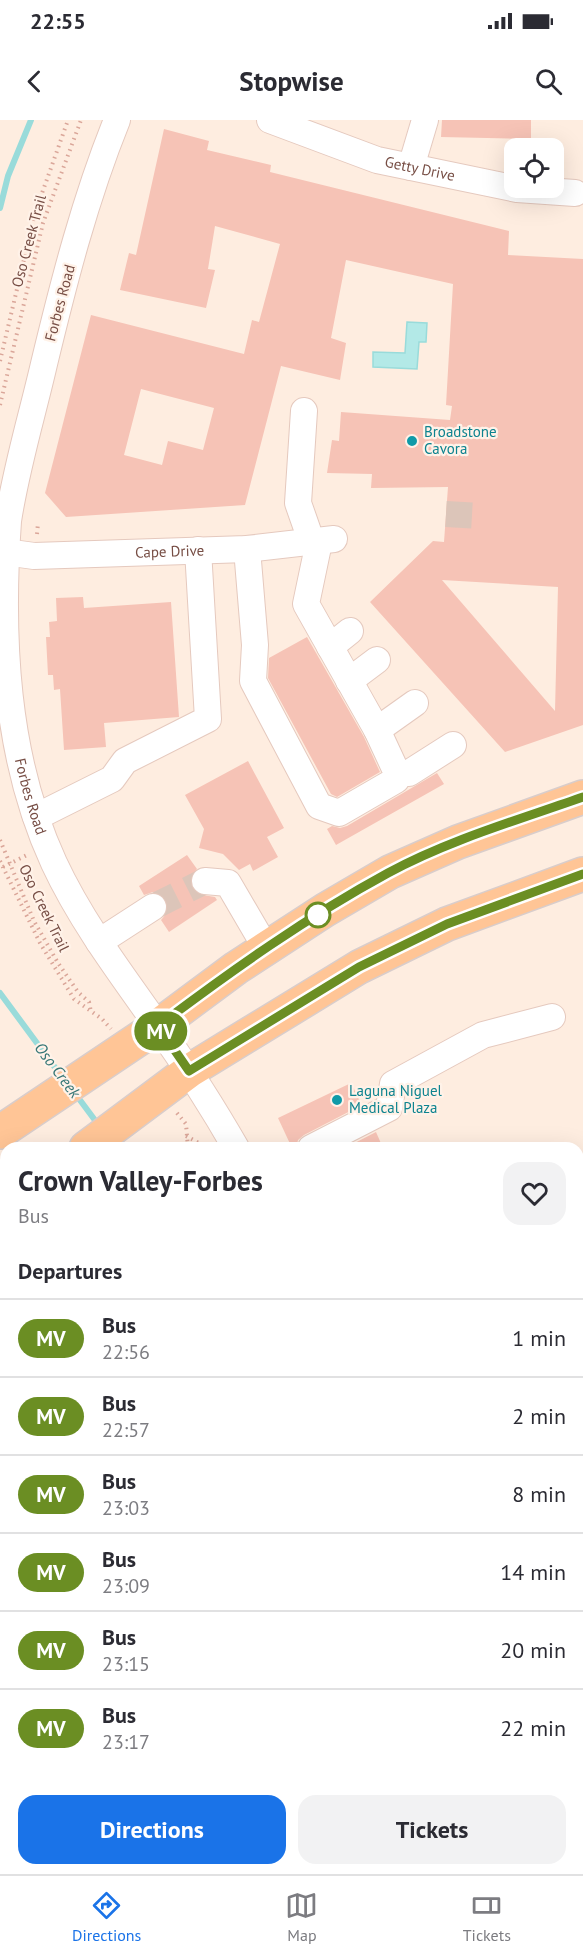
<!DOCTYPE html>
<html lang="en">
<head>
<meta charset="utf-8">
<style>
  :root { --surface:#fff; --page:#f2f2f3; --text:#2b2b33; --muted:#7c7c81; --line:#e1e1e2; --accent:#1a73e8 }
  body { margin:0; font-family:"PT Sans",sans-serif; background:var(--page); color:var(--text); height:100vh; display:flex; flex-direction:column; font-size:22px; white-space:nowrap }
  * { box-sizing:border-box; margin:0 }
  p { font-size:20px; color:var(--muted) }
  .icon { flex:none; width:33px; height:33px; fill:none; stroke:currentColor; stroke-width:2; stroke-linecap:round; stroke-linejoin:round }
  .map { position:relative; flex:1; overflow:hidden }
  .panel { position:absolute; left:0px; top:1022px; width:584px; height:734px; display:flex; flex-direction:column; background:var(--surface); border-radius:18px 18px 0 0; box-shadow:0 6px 24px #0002 }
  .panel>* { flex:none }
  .badge { padding:0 12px; border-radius:20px; font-size:21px; line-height:39px }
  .controls { position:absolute; left:504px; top:18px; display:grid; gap:12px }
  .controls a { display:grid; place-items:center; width:60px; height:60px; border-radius:12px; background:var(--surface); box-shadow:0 6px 24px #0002; font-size:30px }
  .map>.badge { position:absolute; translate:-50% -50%; box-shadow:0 0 0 3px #fff }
  h2 { padding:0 18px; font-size:22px; line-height:54px }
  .round { display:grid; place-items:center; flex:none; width:63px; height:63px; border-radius:18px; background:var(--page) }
  .overview { display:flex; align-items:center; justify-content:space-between; height:102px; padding:0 18px }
  h1 { font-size:28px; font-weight:600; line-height:45px }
  .button { display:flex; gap:12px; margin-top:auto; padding:12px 18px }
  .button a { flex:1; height:69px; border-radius:18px; background:var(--accent); color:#fff; font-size:24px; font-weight:600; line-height:69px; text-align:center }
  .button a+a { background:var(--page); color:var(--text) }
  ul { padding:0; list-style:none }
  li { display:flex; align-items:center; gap:18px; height:78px; padding:0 18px; border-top:2px solid var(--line) }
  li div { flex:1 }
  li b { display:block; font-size:22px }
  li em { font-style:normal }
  li .badge { min-width:66px; font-weight:700; text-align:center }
  .status { display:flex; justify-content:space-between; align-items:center; height:42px; padding:0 30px; background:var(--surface); direction:ltr }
  .status svg { height:16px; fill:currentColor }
  header { display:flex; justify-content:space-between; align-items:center; height:78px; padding:0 18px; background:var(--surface); font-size:27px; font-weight:600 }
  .menu { display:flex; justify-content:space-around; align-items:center; height:84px; border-top:2px solid var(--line); background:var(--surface); font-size:16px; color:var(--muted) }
  .menu a { display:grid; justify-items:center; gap:3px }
  .menu .on { color:var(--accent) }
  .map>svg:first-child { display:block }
</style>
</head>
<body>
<div class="status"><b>22:55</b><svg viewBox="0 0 49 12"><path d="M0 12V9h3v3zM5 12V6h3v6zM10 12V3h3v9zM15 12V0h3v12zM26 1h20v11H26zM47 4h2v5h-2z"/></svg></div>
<header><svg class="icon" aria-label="back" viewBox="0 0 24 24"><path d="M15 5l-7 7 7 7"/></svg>Stopwise<svg class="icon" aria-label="search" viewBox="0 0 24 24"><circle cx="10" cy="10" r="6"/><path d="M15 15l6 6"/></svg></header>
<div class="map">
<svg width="583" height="1754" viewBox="0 0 583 1754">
  <rect width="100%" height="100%" fill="#feede0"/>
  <path fill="#b3e9e7" stroke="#99dbda" stroke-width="1.5" d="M407,202L427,203L426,222H419L417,249L373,247V232L405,233Z"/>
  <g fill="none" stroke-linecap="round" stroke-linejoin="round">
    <path stroke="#99dbda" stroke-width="6" d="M0,88L8,56L31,0
      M0,873L62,957
      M74,972L100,1007
      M334,1754V1749"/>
  </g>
  <path fill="#f6c3b6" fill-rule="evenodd" d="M442,0H531V19L441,17Z
    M164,9L209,21L207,30L271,45L270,52L509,111L508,135L583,139V605L505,632L370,482L433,421L444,422L448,367L371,368L372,354L327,353L332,320L339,321L341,292L450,300L452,286L446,285L453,164L346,140L331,218L346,223L340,260L281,246L245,385L66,397L45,373L91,195L244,234L252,200L259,202L280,124L215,106L208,149L215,150L206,188L120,170L129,133L136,135ZM141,269L214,288L203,330L168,321L162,345L124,335ZM442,460L558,467L555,591Z
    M83,477L84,488L171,482L179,597L104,603L106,627L64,630L60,569L54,570L53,555H48L46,517H50L49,502L57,501L56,478Z
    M307,517L364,617L380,652L337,677L331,674L268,558L269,538Z
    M248,641L284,708L267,717L278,737L253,751L250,744L239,750L223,734L199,728L204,709L185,675Z
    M437,653L444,664L336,725L327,709L332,706L340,708L347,706Z
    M187,735L197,749L190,759L192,768L197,774L215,777L217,780L169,812L161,800L166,794L168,787L165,778L160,774L153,772L144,775L139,766Z
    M351,963L362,985L304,1015L298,1020L296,1028H292L278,998Z
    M376,1012L383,1028H345Z"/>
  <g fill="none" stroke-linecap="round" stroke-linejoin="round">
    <path stroke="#dcc5b9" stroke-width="26" stroke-dasharray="26 13" stroke-linecap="butt" d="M446,394L481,396
      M153,787L205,761"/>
    <g stroke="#e5c9be" stroke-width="28">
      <g id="minor">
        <path id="s1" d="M117,0C85,79 64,161 44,244C32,296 16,348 8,401C0,516 5,637 54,743C81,801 121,854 158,906C186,946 212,986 236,1028"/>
        <path id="s2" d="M270,0L377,40L517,69L575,73"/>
        <path d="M411,47L425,0"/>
        <path d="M304,291L298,383L312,423"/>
        <path d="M247,429L255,525L253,561L319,686L339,693L396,660L397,653L377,610L306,484L319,422"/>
        <path id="s3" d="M5,432L34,436L247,429L334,419"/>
        <path d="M330,527L350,511"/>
        <path d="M349,561L377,540"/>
        <path d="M377,610L415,583"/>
        <path d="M397,653H409L453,625"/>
        <path d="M36,697L112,659L125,641L208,599L198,430"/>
        <path d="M205,761L228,763L266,828"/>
        <path d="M99,822L153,787"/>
        <path d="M311,1028L389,988L393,964L483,915L552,897"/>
        <path d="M578,1155L583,1153"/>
        <path d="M0,1212L6,1210"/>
        <path d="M578,1327H583"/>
        <path d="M578,1415H583"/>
        <path d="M0,1463L6,1477"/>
        <path d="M578,1475L583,1474"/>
        <path d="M578,1567L583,1566"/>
        <path d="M578,1609H583"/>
        <path d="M0,1731L6,1729"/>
        <path d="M426,1749V1754"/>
      </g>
    </g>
    <g stroke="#d9cdcb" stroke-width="36">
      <path id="major" d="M0,1012L158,906L236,848L325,790L390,752L458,722L583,677
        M86,1028L189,951L359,847L447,804L583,754
        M0,1084L6,1080"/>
    </g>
    <path stroke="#daa699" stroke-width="4" stroke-dasharray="1.5 4.5" stroke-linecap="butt" d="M0,241L35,93L68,0
      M0,285L43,103L81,0
      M37,414L38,403
      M0,720L34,801L58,843L78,872L89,882L91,892
      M0,741L40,823L74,879L102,899L111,909
      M3,747L29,734
      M177,993L186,1004L188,1028
      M186,1016L199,1023L201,1028
      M393,1749V1754
      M380,1754V1749"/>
    <use href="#minor" stroke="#fff" stroke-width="26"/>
    <use href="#major" stroke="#ffc596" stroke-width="33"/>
  </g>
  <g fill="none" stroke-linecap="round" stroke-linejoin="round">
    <g stroke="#fff" stroke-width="14">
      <path id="line" d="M583,677C518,700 449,720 388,753C307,797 231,851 158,906L189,951L359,847L447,804L583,754"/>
    </g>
    <use href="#line" stroke="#6b8e23" stroke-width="9"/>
  </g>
  <g fill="#0f9aa8" stroke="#fff2e8" stroke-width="2">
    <circle cx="412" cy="321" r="6"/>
    <circle cx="337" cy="980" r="6"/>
  </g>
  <circle fill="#fff" stroke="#6b8e23" stroke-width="3" cx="318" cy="795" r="12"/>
  <g text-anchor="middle" stroke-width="4.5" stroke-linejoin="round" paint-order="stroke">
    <g font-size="15" fill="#774e45" stroke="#fff2e8">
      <text dy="5" stroke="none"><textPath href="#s2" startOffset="158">Getty Drive</textPath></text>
      <text transform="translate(29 121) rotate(-75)" y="5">Oso Creek Trail</text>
      <text transform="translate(60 183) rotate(-75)" y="5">Forbes Road</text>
      <text dy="5" stroke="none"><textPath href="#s3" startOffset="165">Cape Drive</textPath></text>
      <text dy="5" stroke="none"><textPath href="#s1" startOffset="694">Forbes Road</textPath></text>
      <text transform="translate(44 788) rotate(64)" y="5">Oso Creek Trail</text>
    </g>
    <g font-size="15" fill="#0d838f" stroke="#fff2e8" text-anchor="start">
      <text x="424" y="317">Broadstone<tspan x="424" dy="17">Cavora</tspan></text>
      <text x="349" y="976">Laguna Niguel<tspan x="349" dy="17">Medical Plaza</tspan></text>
    </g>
    <g font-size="16" font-style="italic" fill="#357676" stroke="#fff2e8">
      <text transform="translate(58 950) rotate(53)" y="6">Oso Creek</text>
    </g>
  </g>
</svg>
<div class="controls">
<a><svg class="icon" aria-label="locate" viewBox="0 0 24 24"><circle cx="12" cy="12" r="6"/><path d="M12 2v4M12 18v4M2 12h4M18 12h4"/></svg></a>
</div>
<b class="badge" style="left:161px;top:911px;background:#6b8e23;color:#fff">MV</b>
<section class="panel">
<div class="overview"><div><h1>Crown Valley-Forbes</h1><p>Bus</p></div><a class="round"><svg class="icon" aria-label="heart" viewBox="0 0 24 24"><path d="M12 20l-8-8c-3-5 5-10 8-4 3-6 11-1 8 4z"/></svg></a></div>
<h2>Departures</h2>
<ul>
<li><span class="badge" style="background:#6b8e23;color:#fff">MV</span><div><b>Bus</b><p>22:56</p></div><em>1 min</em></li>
<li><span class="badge" style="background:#6b8e23;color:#fff">MV</span><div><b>Bus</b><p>22:57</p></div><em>2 min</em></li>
<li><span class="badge" style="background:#6b8e23;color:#fff">MV</span><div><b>Bus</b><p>23:03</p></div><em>8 min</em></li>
<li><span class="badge" style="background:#6b8e23;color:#fff">MV</span><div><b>Bus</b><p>23:09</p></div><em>14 min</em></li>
<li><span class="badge" style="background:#6b8e23;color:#fff">MV</span><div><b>Bus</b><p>23:15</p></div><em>20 min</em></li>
<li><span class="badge" style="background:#6b8e23;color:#fff">MV</span><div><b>Bus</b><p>23:17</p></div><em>22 min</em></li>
</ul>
<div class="button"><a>Directions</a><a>Tickets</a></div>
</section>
</div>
<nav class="menu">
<a class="on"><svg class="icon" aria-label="directions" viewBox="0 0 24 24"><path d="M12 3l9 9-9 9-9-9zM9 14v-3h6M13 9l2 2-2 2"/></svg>Directions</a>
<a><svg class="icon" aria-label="map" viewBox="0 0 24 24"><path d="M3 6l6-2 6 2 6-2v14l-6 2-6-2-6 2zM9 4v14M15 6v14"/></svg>Map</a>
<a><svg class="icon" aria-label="tickets" viewBox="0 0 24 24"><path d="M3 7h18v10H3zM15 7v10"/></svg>Tickets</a>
</nav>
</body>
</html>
